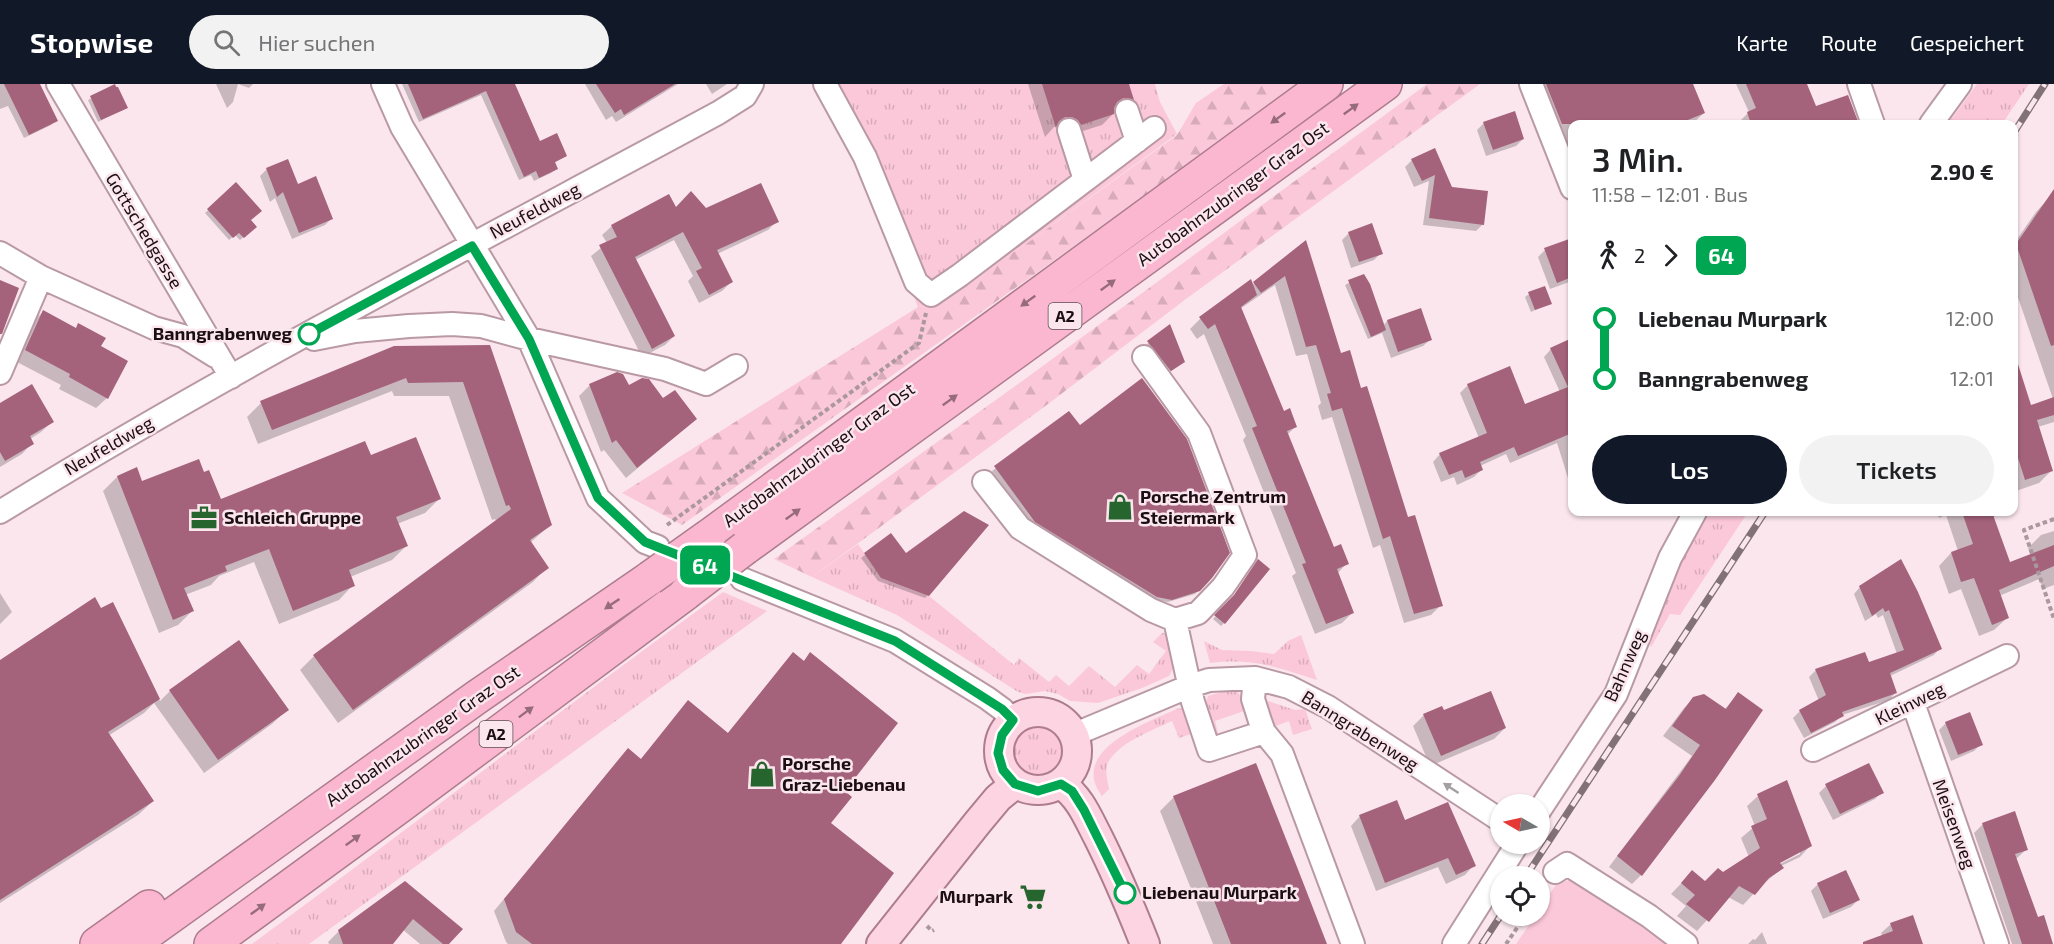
<!DOCTYPE html>
<html lang="de">
<head>
<meta charset="utf-8">
<style>
  :root { --surface:#fff; --page:#f2f2f2; --text:#202124; --muted:#757577; --accent:#111827 }
  body { margin:0; font-family:"Exo 2",sans-serif; background:var(--page); color:var(--text); height:100vh; display:flex; flex-direction:column; font-size:22px; white-space:nowrap }
  * { box-sizing:border-box; margin:0 }
  p { font-size:20px; color:var(--muted) }
  .icon { flex:none; width:33px; height:33px; fill:none; stroke:currentColor; stroke-width:2; stroke-linecap:round; stroke-linejoin:round }
  .map { position:relative; flex:1; overflow:hidden }
  .details { position:absolute; left:1568px; top:36px; width:450px; height:396px; display:flex; flex-direction:column; background:var(--surface); border-radius:12px; box-shadow:0 2px 4px #0004 }
  .details>* { flex:none }
  .badge { padding:0 12px; border-radius:9px; font-size:21px; line-height:39px }
  .needle { width:39px; rotate:279deg }
  .tools { position:absolute; left:1490px; top:710px; display:grid; gap:12px }
  .tools a { display:grid; place-items:center; width:60px; height:60px; border-radius:50%; background:var(--surface); box-shadow:0 2px 4px #0004; font-size:30px }
  .map>.badge { position:absolute; translate:-50% -50%; box-shadow:0 0 0 3px #fff }
  .legs { display:flex; align-items:center; gap:9px; height:66px; padding:0 24px; font-size:20px }
  .legs p { margin-inline-start:auto }
  .head { display:flex; align-items:center; justify-content:space-between; height:102px; padding:0 24px }
  h1 { font-size:33px; font-weight:600; line-height:45px }
  .button { display:flex; gap:12px; margin-top:auto; padding:12px 24px }
  .button a { flex:1; height:69px; border-radius:36px; background:var(--accent); color:#fff; font-size:24px; font-weight:600; line-height:69px; text-align:center }
  .button a+a { background:var(--page); color:var(--text) }
  ul { padding:0 24px; list-style:none }
  li { display:flex; align-items:center; gap:21px; height:60px; font-size:22px }
  li i { display:grid; place-items:center; width:9px; height:100%; margin:0 8px; background:currentColor }
  li i::after { content:''; width:15px; height:15px; margin:-8px; border:4px solid; border-radius:50%; background:var(--surface) }
  li p { margin-inline-start:auto }
  li:first-child i { background:linear-gradient(#0000 50%,currentColor 0) }
  li:last-child i { background:linear-gradient(currentColor 50%,#0000 0) }
  header { display:flex; align-items:center; gap:36px; box-sizing:border-box; height:84px; padding:0 30px; background:var(--accent); color:#fff }
  header strong { font-size:28px }
  nav { display:flex; gap:33px; margin-inline-start:auto; font-size:21px }
  .search { width:420px; height:54px; background:var(--page); display:flex; align-items:center; gap:15px; box-sizing:border-box; padding:0 21px; border-radius:33px; color:var(--muted); font-size:22px }
  .map>svg:first-child { display:block }
</style>
</head>
<body>
<header>
<strong>Stopwise</strong>
<div class="search"><svg class="icon" aria-label="search" viewBox="0 0 24 24"><circle cx="10" cy="10" r="6"/><path d="M15 15l6 6"/></svg>Hier suchen</div>
<nav><a>Karte</a><a>Route</a><a>Gespeichert</a></nav>
</header>
<div class="map">
<svg width="2054" height="860" viewBox="0 0 2054 860">
  <defs>
    <pattern id="grass-tufts" width="24" height="20" patternUnits="userSpaceOnUse" patternTransform="scale(1.5)"><rect width="24" height="20" fill="#fbc8d9"/><path d="M3 7l-1-3M5 7V3M7 7l1-3M15 17l-1-3M17 17v-4M19 17l1-3" fill="none" stroke="#d7abb9"/></pattern>
    <pattern id="forest-firs" width="22" height="20" patternUnits="userSpaceOnUse" patternTransform="scale(1.5)"><rect width="22" height="20" fill="#fbc8d9"/><path d="M5 1l3.5 6h-7zM16 11l3.5 6h-7z" fill="#d7abb9"/></pattern>
  </defs>
  <rect width="100%" height="100%" fill="#fbe6ed"/>
  <path fill="url(#grass-tufts)" d="M825,0H1155L1160,18L1177,50L1026,160L930,222L918,223L845,37Z
    M1977,0H2029L2002,40H1948Z
    M1709,428H1748L1680,531L1670,530L1651,563L1647,549L1696,447Z
    M858,460L881,494L929,512L1014,581L1019,574L1049,598L1056,591L1069,602L1089,582L1115,603L1137,581L1149,590L1166,567L1153,558L1162,549H1168L1176,579L1169,592L1142,604L1098,619L1070,617L1058,610L1045,607L1026,610L1018,608L897,531L812,493Z
    M723,508L767,527L309,860H252C410,744 564,623 723,508Z
    M1301,551L1317,596C1278,583 1252,574 1210,579L1204,557L1222,566L1251,567L1274,570L1288,557Z
    M1222,608H1238L1245,620L1250,641L1244,627L1215,637L1219,653L1216,654L1205,621L1208,612Z
    M1268,617L1295,626L1305,625L1312,645L1293,651L1289,637L1273,643L1266,623Z
    M1179,624L1185,626L1194,649L1179,654L1172,637C1152,647 1116,659 1107,681C1105,689 1108,698 1109,705L1102,712C1067,666 1149,638 1179,624Z
    M1038,640C1056,643 1071,658 1063,677C1059,685 1053,690 1045,692C1010,702 997,647 1038,640Z"/>
  <path fill="url(#forest-firs)" d="M1224,0H1302L682,441L622,409L918,223L930,222L1026,160L1177,51L1196,19Z
    M1427,0H1480L1186,215L1048,320L812,493L774,475L1025,295Z"/>
  <path fill="#fbc8d9" d="M1570,796L1670,860H1516L1536,831H1539V826L1557,799Z"/>
  <path fill="#0003" fill-rule="evenodd" d="M0,0H38L56,36L51,41L24,54L8,22L0,25Z
    M216,0H238L233,18L227,24Z
    M238,0H253L249,4Z
    M402,0H513L540,59L566,72L554,79L556,85L551,89L534,97L531,91L519,96L481,11L419,38Z
    M585,0H678L616,38L612,32L606,36Z
    M706,0H727L712,10Z
    M1028,0H1127L1132,15L1121,26L1112,24L1113,30L1102,41L1070,51L1061,43H1054L1045,53Z
    M1534,0H1690L1704,29L1692,40H1572V100Z
    M1736,0H1777L1815,24L1847,12L1857,40H1743L1741,36L1749,28Z
    M116,2L126,24L98,38L88,16Z
    M1484,39L1523,55L1516,62L1486,72L1477,46Z
    M1434,66L1451,104L1483,140L1476,147L1423,141L1429,97L1414,103L1405,83L1412,76Z
    M267,85L297,102L332,134L325,141L292,155L275,114L270,118L260,92Z
    M236,101L250,136L255,143L240,156L235,151L229,156L205,129Z
    M2054,113V338L2038,343L2051,387L2039,399L2013,408V278L2015,277L2030,323L2053,315L2013,199V161L2036,128L2048,115Z
    M675,125L706,126L777,137L768,146L717,170L731,198L722,207L699,219L688,197L693,192L674,156L635,176L674,252L665,261L642,273L591,172L607,159L602,151L612,142Z
    M1349,149L1381,169L1374,176L1351,184L1342,156Z
    M1572,156V197L1550,205L1538,173L1545,166Z
    M1306,159L1340,271L1360,306L1407,435L1441,521L1431,531L1404,539L1380,461L1373,464L1332,333L1322,336L1318,322L1321,319L1307,270L1296,272L1275,201L1240,225L1283,329L1296,342L1287,351L1333,465L1347,479L1337,490L1353,528L1342,539L1315,550L1292,492L1296,489L1243,356L1246,352L1204,250L1197,255L1190,245L1200,235L1251,197L1252,201Z
    M1363,191L1383,242L1387,237L1420,226L1431,255L1423,262L1391,274L1382,249L1368,255L1345,201Z
    M1544,204L1550,219L1531,228L1525,213L1529,210Z
    M43,228L75,245L79,241L99,263L107,314L96,324L59,305L61,301L15,277L32,238Z
    M1170,242L1183,278L1165,292L1142,264Z
    M1572,256V392L1568,394L1557,359L1510,379L1506,370L1480,382L1481,386L1474,393L1457,401L1454,393L1441,398L1433,378L1440,370L1479,354L1460,309L1468,301L1525,322L1560,308L1544,273L1551,265Z
    M489,262L550,441L530,459L547,483L533,498L338,639L300,586L314,572L497,438L495,435L492,436L449,312H394L392,307L258,360L247,333L261,319Z
    M590,301L629,303L684,345L626,394L604,366L601,368L579,312Z
    M0,320L52,338L41,348L30,355L32,359L22,370L0,383Z
    M1069,329L1211,494L1195,510L1168,518L1154,516L1032,441L992,387Z
    M370,373L439,415L425,429L397,440L406,462L392,476L350,493L353,501L339,516L279,540L254,478L219,492L211,501L185,511L192,527L178,541L159,549L103,407L117,393L141,399L203,390L220,417Z
    M1937,428H1999L1993,434L2009,480L2031,472L2028,464L2041,451L2054,447V501L2043,505L2039,495L1999,512L2007,534L1994,546L1979,552L1961,505L1949,510L1939,482L1951,469L1958,467L1946,431L1939,434Z
    M890,451L928,511L925,514L878,497L861,474Z
    M1860,503L1940,564L1934,571L1890,592L1895,609L1889,616L1842,631L1835,638L1804,654L1793,634L1800,627L1819,617L1809,593L1816,586L1868,580L1897,570L1883,531L1878,534L1876,530L1865,537L1854,510Z
    M0,509L12,528L0,540Z
    M1231,516L1224,539L1221,542L1213,535Z
    M112,520L160,617L170,607L287,626L272,640L204,689L154,619L144,629L108,652L153,717L138,731L0,819V577Z
    M810,570L829,739L839,860H508L506,858L494,827L618,677L640,676L688,618L727,650L783,581L803,578Z
    M1738,610L1641,791L1632,800L1609,783L1692,672L1663,652L1684,624L1694,614L1724,626Z
    M1424,631L1505,644L1494,655L1430,682L1413,642Z
    M1946,639L1981,660L1974,667L1951,677L1939,646Z
    M1255,681L1326,860H1213L1160,727L1173,714Z
    M1786,699L1810,762L1800,773L1781,782L1782,784L1761,802L1743,821L1728,813L1697,847L1677,832L1686,822L1671,810L1692,788L1705,799L1749,773L1741,754L1755,742L1747,722L1758,712ZM1800,767V770L1774,783L1773,781Z
    M1826,702L1882,708L1875,715L1833,736L1819,709Z
    M1446,719L1474,781L1465,791L1446,800L1438,783L1376,807L1351,742L1360,732L1404,738Z
    M1983,740L2027,765L2016,775L2037,835L2051,860H2012L1974,749Z
    M405,799L447,860H420L402,845L391,860H329L328,858L339,847Z
    M1818,800L1858,816L1851,823L1823,835L1811,807Z
    M1891,840L1922,860H1885L1881,849Z
    M1762,848L1767,860H1748L1753,855L1755,856Z"/>
  <path fill="#a4627b" d="M4,0H40L58,37L29,51Z
    M115,0L116,3H118L128,24L101,36L90,12Z
    M408,0H515L540,57L557,49L567,72L555,78L558,85L539,94L536,87L524,93L486,7L423,35Z
    M596,0H675L624,31L621,25L615,29Z
    M1042,0H1129L1134,16L1123,14L1117,18L1114,24V30L1081,41L1078,36L1072,33H1065L1059,37L1056,44Z
    M1546,0H1693L1705,29L1678,40H1562Z
    M1746,0H1807L1816,22L1848,11L1859,40H1751L1747,28L1756,24Z
    M1515,27L1524,55L1493,66L1483,38Z
    M1435,64L1452,103L1488,107L1484,141L1429,134L1435,91L1422,97L1411,75Z
    M288,75L298,100L316,92L333,135L299,149L283,108L277,113L266,84Z
    M236,98L262,127L251,136L257,143L244,154L239,149L233,154L207,125Z
    M761,99L779,138L717,166L733,198L709,211L696,187L702,184L683,148L635,173L675,252L652,265L599,161L617,153L611,141L669,110L676,123L691,107L706,124Z
    M2054,105V261L2051,262L2016,160Z
    M1372,139L1383,170L1359,178L1348,148Z
    M1572,154V193L1557,199L1544,164Z
    M1306,156L1341,269L1350,266L1361,304L1367,302L1408,433L1415,431L1443,522L1414,530L1390,452L1383,455L1342,324L1332,327L1327,310L1331,309L1316,261L1306,263L1285,192L1261,209L1253,198Z
    M1364,190L1370,200L1386,246L1371,253L1348,196Z
    M1251,195L1257,211L1241,223L1284,327L1290,324L1297,343L1287,347L1334,463L1341,460L1349,480L1337,485L1354,529L1326,540L1302,480L1306,479L1252,344L1257,342L1241,303L1215,240L1208,245L1199,233Z
    M0,196L19,204L2,250H0Z
    M1545,202L1552,220L1535,226L1528,208Z
    M1421,224L1432,256L1398,268L1387,236Z
    M43,226L76,244L78,239L106,254L101,262L128,277L108,315L69,293L70,290L25,266Z
    M1170,240L1185,278L1171,287L1147,257Z
    M1572,254V349L1518,372L1514,363L1480,378L1483,386L1465,394L1462,386L1449,391L1439,369L1487,349L1467,300L1510,282L1525,320L1568,303L1550,264Z
    M490,261L552,441L530,456L549,484L353,626L313,571L511,425L509,421L506,422L463,298L408,299L406,294L272,346L260,317L394,262Z
    M2017,277L2031,321L2054,313V331L2037,336L2053,387L2025,396L2013,358V278Z
    M617,288L623,290L629,301L642,294L649,295L663,314L675,306L697,335L637,384L616,356L612,359L589,300Z
    M1142,294L1187,355L1230,469L1212,494L1200,507L1172,516L1157,513L1035,438L994,382L1069,327L1080,341Z
    M32,300L54,338L30,352L34,360L5,377L0,368V319Z
    M416,353L441,415L396,433L408,462L349,486L355,502L293,527L269,465L225,482L227,487L184,504L194,527L173,536L117,392L137,383L142,397L199,375L204,388L209,386L221,415L365,357L371,371Z
    M964,427L989,441L929,512L881,494L864,469L891,449L906,469Z
    M1962,428H1992L2010,478L2054,461V482L1999,506L2009,534L1992,541L1974,494L1961,498L1951,468L1973,460Z
    M1258,475L1270,485L1225,540L1214,531L1234,511Z
    M1901,475L1918,508L1942,565L1890,589L1897,609L1842,628L1844,632L1811,649L1799,626L1826,611L1815,585L1865,568L1869,578L1904,566L1889,526L1885,528L1883,524L1872,532L1859,502Z
    M95,513L101,524L113,518L160,615L108,648L154,717L0,816V576Z
    M239,556L289,626L218,676L169,606Z
    M793,568L804,577L810,568L898,639L845,707L852,713L831,739L894,789L841,860H532L516,848L504,815L628,664L641,675L688,616L728,649Z
    M1491,607L1506,644L1441,672L1423,630L1442,622L1444,626Z
    M1738,608L1763,626L1715,696L1642,792L1617,772L1679,692L1700,661L1672,642L1693,613L1704,610L1726,625Z
    M1970,628L1983,661L1958,671L1945,638Z
    M1256,679L1299,788L1327,860H1231L1173,712Z
    M1869,679L1884,709L1840,730L1825,700Z
    M1787,696L1812,762L1780,779L1784,784L1769,794L1755,811L1739,802L1709,838L1686,820L1695,811L1681,799L1692,786L1705,797L1718,784L1723,788L1760,764L1751,742L1767,735L1757,710Z
    M1397,716L1405,736L1448,718L1476,782L1456,791L1448,774L1385,799L1359,731Z
    M2015,727L2028,766L2015,770L2038,833L2044,831L2053,860H2022L1982,739Z
    M1846,786L1860,816L1830,829L1817,799Z
    M405,797L463,845L449,860H443L413,835L393,860H343L338,846Z
    M1913,831L1923,860H1863V858L1893,847L1890,839Z"/>
  <g fill="none" stroke-linecap="round" stroke-linejoin="round">
    <g stroke="#b999a4" stroke-width="26">
      <path id="minor" d="M58,0L231,293
        M383,0L402,43L529,255L598,414L645,458L658,463
        M825,0L865,73L916,198L931,211L960,191L1154,44
        M1531,0L1572,104
        M1859,0L1873,40
        M1127,27L1137,57
        M1931,40L1960,0
        M1069,46L1085,96
        M0,169L41,193L154,244L183,252L215,272
        M314,255L355,247L409,242L452,240L481,242L529,255L665,285L706,300L736,282
        M1144,273L1199,349L1245,471L1223,503L1198,529L1175,536
        M0,289L41,193
        M984,398L1020,444L1151,526L1175,536L1193,618L1209,666L1264,648
        M0,428C233,284 477,159 718,29L745,12L752,0
        M742,495L895,557L987,614L1002,625L1013,636
        M1255,594L1253,615L1260,637L1264,648L1282,670L1353,860
        M1913,619L1997,860
        M1074,648L1085,646L1190,602L1209,596L1255,594L1289,603L1328,623L1500,736
        M1813,666L2007,572
        M1539,727L1616,610L1670,474L1695,428
        M1555,788L1567,780L1649,832L1686,860
        M1454,860L1518,759"/>
    </g>
    <g stroke="#ad7c8d" stroke-width="32">
      <path id="major" d="M999 667a39 39 0 1 1 78 0a39 39 0 1 1-78 0Z
        M1061,700C1080,713 1088,734 1098,753C1116,789 1130,822 1145,860
        M881,860L978,738L998,714L1015,700"/>
    </g>
    <g stroke="#ad7c8d" stroke-width="36">
      <path id="highway" d="M709,452L1326,0
        M745,464L1385,0
        M97,860L149,823
        M132,860L477,613L650,494
        M211,860L396,725L686,509"/>
    </g>
    <path stroke="#aa989e" stroke-width="4" stroke-dasharray="4.5 3" stroke-linecap="butt" d="M2054,435L2024,446L2054,535
      M667,441L919,259L926,229
      M927,842L932,847L934,846
      M1506,860L1526,831"/>
    <use href="#minor" stroke="#fff" stroke-width="22"/>
    <use href="#major" stroke="#fdd4e2" stroke-width="28"/>
    <use href="#highway" stroke="#fbb7cf" stroke-width="33"/>
    <g stroke="#827278" stroke-width="7">
      <path id="rail" d="M2013,50L2045,0
        M1526,792L1765,428
        M1482,860L1501,831"/>
    </g>
    <use href="#rail" stroke="#fbe6ed" stroke-width="4.5" stroke-dasharray="14" stroke-linecap="butt"/>
    <g stroke="#ad7c8d" stroke-width="36" stroke-linecap="butt">
      <path id="highway-bridge" d="M650,494L709,452
        M686,509L745,464"/>
    </g>
    <use href="#highway-bridge" stroke="#fbb7cf" stroke-width="33"/>
  </g>
  <defs><path id="oneway-solid" d="M-6-.8H1V-3.2L6.5 0L1 3.2V.8H-6Z" transform="scale(1.5)"/></defs>
  <g fill="#966b7a">
    <use href="#oneway-solid" transform="translate(1351 25) rotate(-36)"/>
    <use href="#oneway-solid" transform="translate(1278 34) rotate(144)"/>
    <use href="#oneway-solid" transform="translate(1108 201) rotate(-36)"/>
    <use href="#oneway-solid" transform="translate(1028 217) rotate(144)"/>
    <use href="#oneway-solid" transform="translate(950 316) rotate(-36)"/>
    <use href="#oneway-solid" transform="translate(793 430) rotate(-36)"/>
    <use href="#oneway-solid" transform="translate(612 520) rotate(146)"/>
    <use href="#oneway-solid" transform="translate(526 628) rotate(-37)"/>
    <use href="#oneway-solid" transform="translate(353 756) rotate(-36)"/>
    <use href="#oneway-solid" transform="translate(258 825) rotate(-36)"/>
  </g>
  <use fill="#a49fa1" href="#oneway-solid" transform="translate(1451 704) rotate(-147)"/>
  <g fill="none" stroke-linecap="round" stroke-linejoin="round">
    <g stroke="#fff" stroke-width="14">
      <path id="line-1" d="M309,250L472,162L529,255L598,414L645,458L895,557L1002,625L1013,636L1002,651L998,669L1003,686L1015,700L1038,707L1061,700L1072,707L1084,726L1125,809"/>
    </g>
    <use href="#line-1" stroke="#00a651" stroke-width="9"/>
  </g>
  <defs>
    <g id="shop-bare" transform="scale(2.07)"><path d="M-5-2.5h2.3a2.7 3.5 0 0 1 5.4 0H5L5.5 6h-11ZM-1.5-2.5h3a1.5 2.3 0 0 0-3 0Z" fill="#26652e" stroke="#fbe6ed" stroke-width="2.5" paint-order="stroke"/></g>
    <g id="office-bare" transform="scale(2.07)"><path d="M-6-3h4V-5.5h4V-3h4V5H-6ZM-1-4.5V-3h2v-1.5ZM-6 0V1H6V0Z" fill="#26652e" stroke="#fbe6ed" stroke-width="2.5" paint-order="stroke"/></g>
    <g id="supermarket-bare" transform="scale(2.07)"><path d="M-6-5.5h2.5l.6 2H6L4.5 2H-2.5L-4.4-4H-6ZM-1.5 3.2a1.3 1.3 0 1 0 .1 0ZM3 3.2a1.3 1.3 0 1 0 .1 0Z" fill="#26652e" stroke="#fbe6ed" stroke-width="2.5" paint-order="stroke"/></g>
  </defs>
  <g fill-rule="evenodd">
    <use href="#shop-bare" x="1120" y="423"/>
    <use href="#office-bare" x="204" y="434"/>
    <use href="#shop-bare" x="762" y="690"/>
    <use href="#supermarket-bare" x="1033" y="813"/>
  </g>
  <g fill="#fff" stroke="#00a651" stroke-width="3">
    <circle cx="309" cy="250" r="10"/>
    <circle cx="1125" cy="809" r="10"/>
  </g>
  <g text-anchor="middle" stroke-width="5" stroke-linejoin="round" paint-order="stroke">
    <g fill="#fbe6ed" stroke="#5e5054" stroke-width="1.5">
      <rect x="1048.5" y="219" width="33" height="26" rx="4.5"/>
      <rect x="479.5" y="637" width="33" height="26" rx="4.5"/>
    </g>
    <g font-size="16" font-weight="bold" fill="#1b0f13">
      <text x="1065" y="238">A2</text>
      <text x="496" y="656">A2</text>
    </g>
    <g font-size="18" fill="#1b0f13" stroke="#fbe6ed">
      <text transform="translate(1233 110) rotate(-36)" y="6">Autobahnzubringer Graz Ost</text>
      <text transform="translate(535 127) rotate(-28)" y="6">Neufeldweg</text>
      <text transform="translate(144 147) rotate(59)" y="6">Gottschedgasse</text>
      <text transform="translate(109 362) rotate(-30)" y="6">Neufeldweg</text>
      <text transform="translate(819 371) rotate(-36)" y="6">Autobahnzubringer Graz Ost</text>
      <text transform="translate(1625 582) rotate(-66)" y="6">Bahnweg</text>
      <text transform="translate(1910 620) rotate(-26)" y="6">Kleinweg</text>
      <text transform="translate(1360 647) rotate(32)" y="6">Banngrabenweg</text>
      <text transform="translate(423 652) rotate(-35)" y="6">Autobahnzubringer Graz Ost</text>
      <text transform="translate(1954 740) rotate(70)" y="6">Meisenweg</text>
    </g>
    <g font-size="18" font-weight="bold" fill="#1b0f13" stroke="#fbe6ed" text-anchor="end">
      <text x="292" y="256">Banngrabenweg</text>
      <text x="1142" y="815" text-anchor="start">Liebenau Murpark</text>
    </g>
    <g font-size="18" font-weight="bold" fill="#1b0f13" stroke="#fbe6ed" text-anchor="start">
      <text x="1140" y="419">Porsche Zentrum<tspan x="1140" dy="21">Steiermark</tspan></text>
      <text x="224" y="440">Schleich Gruppe</text>
      <text x="782" y="686">Porsche<tspan x="782" dy="21">Graz-Liebenau</tspan></text>
      <text x="1013" y="819" text-anchor="end">Murpark</text>
    </g>
  </g>
</svg>
<div class="tools">
<a><svg class="needle" viewBox="-14 -14 28 28"><path d="M0-13l5 13h-10z" fill="#e53935"/><path d="M0 13l5-13h-10z" fill="#757577"/></svg></a>
<a><svg class="icon" aria-label="locate" viewBox="0 0 24 24"><circle cx="12" cy="12" r="6"/><path d="M12 2v4M12 18v4M2 12h4M18 12h4"/></svg></a>
</div>
<b class="badge" style="left:705px;top:481px;background:#00a651;color:#fff">64</b>
<section class="details">
<div class="head"><div><h1>3 Min.</h1><p>11:58 – 12:01 · Bus</p></div><b>2.90 €</b></div>
<div class="legs"><svg class="icon" aria-label="walk" viewBox="0 0 24 24"><circle cx="13" cy="4" r="2"/><path d="M13 8l-2 6 4 7M11 14l-3 7M7 12l3-4h3l4 4"/></svg>2<svg class="icon" aria-label="forward" viewBox="0 0 24 24"><path d="M9 5l7 7-7 7"/></svg><b class="badge" style="background:#00a651;color:#fff">64</b></div>
<ul>
<li><i style="color:#00a651"></i><b>Liebenau Murpark</b><p>12:00</p></li>
<li><i style="color:#00a651"></i><b>Banngrabenweg</b><p>12:01</p></li>
</ul>
<div class="button"><a>Los</a><a>Tickets</a></div>
</section>
</div>
</body>
</html>
